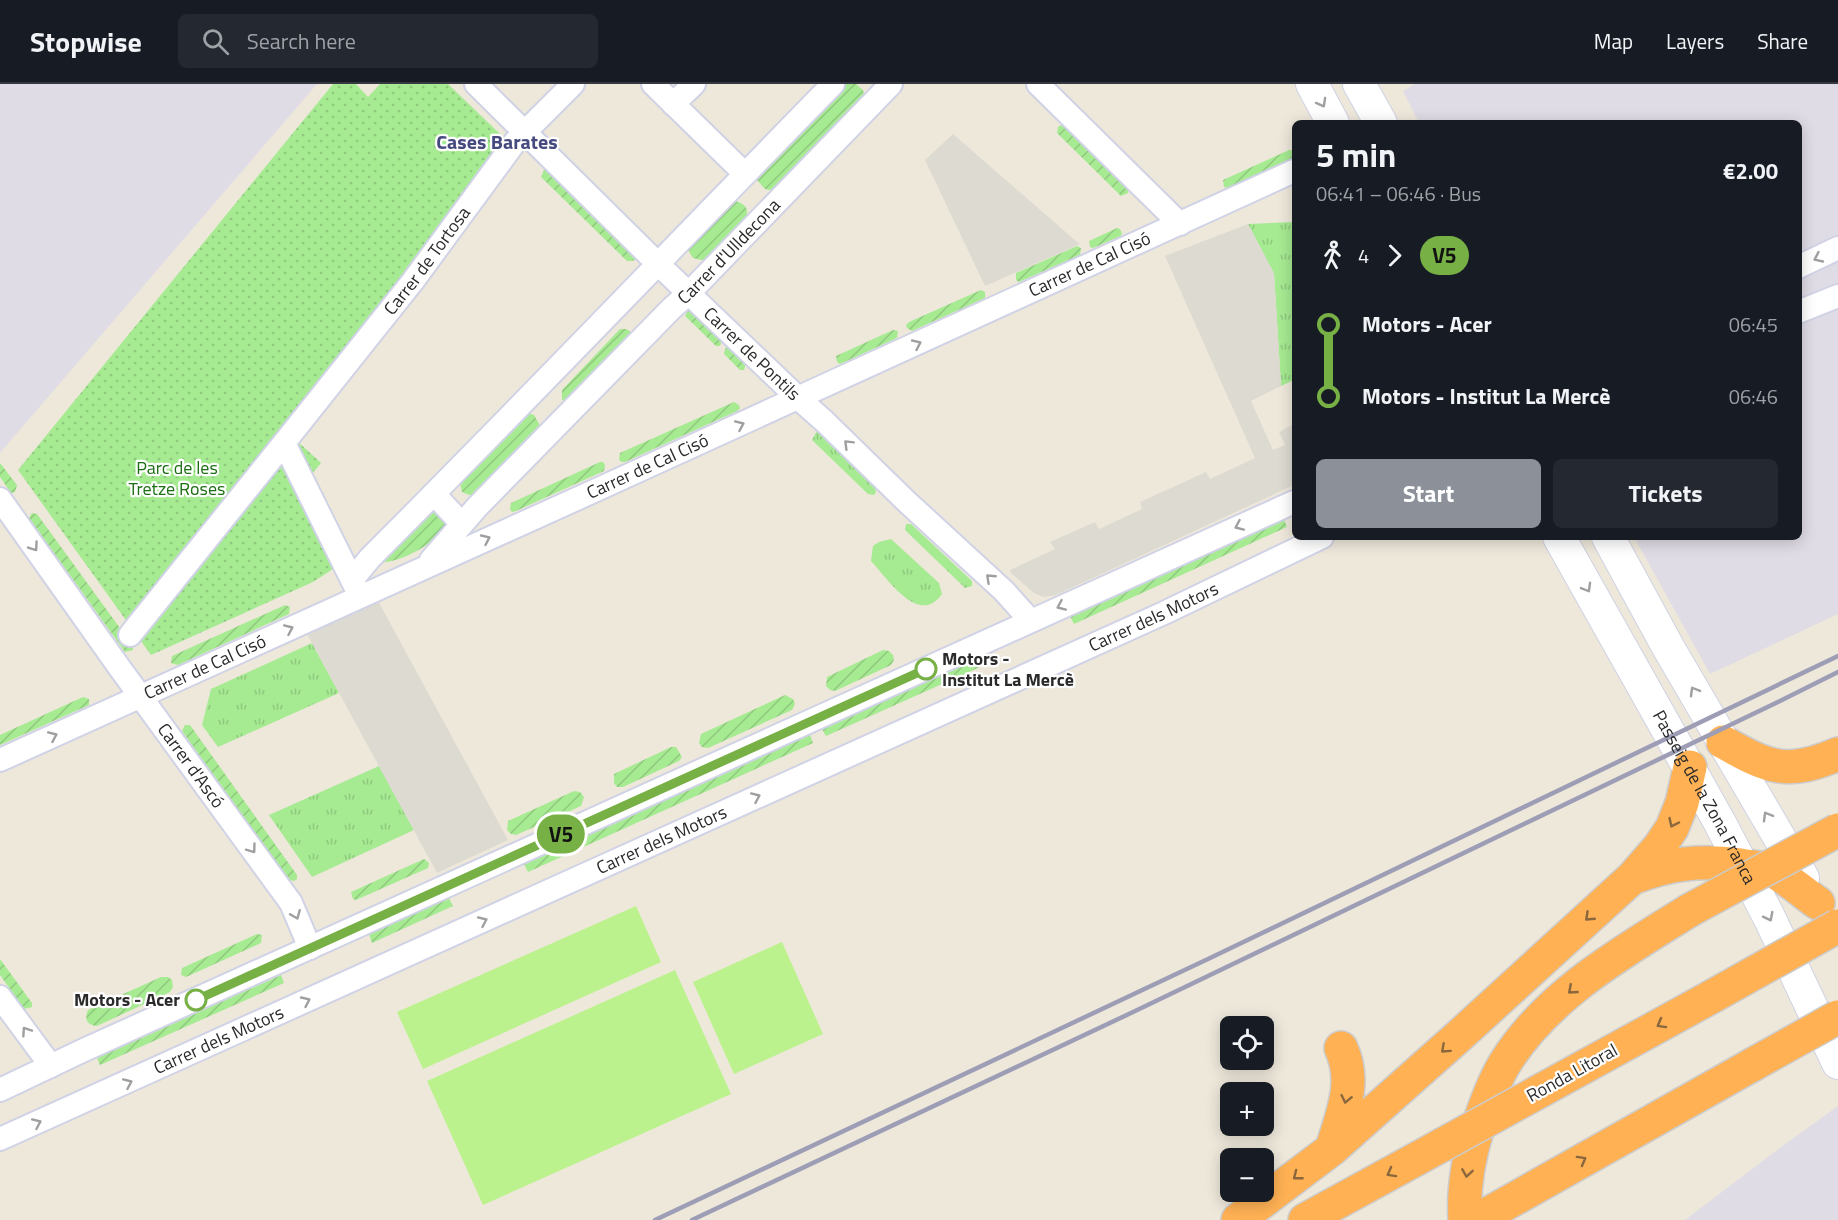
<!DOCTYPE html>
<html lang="en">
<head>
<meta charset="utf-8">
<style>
  :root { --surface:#171b24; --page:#242831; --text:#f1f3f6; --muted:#9ea1a6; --line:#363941; --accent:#8c9099 }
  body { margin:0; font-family:"Titillium Web",sans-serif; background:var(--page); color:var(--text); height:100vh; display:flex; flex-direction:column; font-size:22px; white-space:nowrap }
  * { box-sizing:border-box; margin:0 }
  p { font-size:20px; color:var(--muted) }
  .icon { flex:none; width:33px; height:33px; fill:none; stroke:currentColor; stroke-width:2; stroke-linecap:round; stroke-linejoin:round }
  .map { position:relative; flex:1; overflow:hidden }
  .drawer { position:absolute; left:1292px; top:36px; width:510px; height:420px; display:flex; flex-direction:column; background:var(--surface); border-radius:9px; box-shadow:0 3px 15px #0003 }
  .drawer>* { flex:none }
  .badge { padding:0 12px; border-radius:20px; font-size:21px; line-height:39px }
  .tools { position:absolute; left:1220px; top:932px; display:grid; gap:12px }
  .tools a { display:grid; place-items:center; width:54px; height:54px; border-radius:9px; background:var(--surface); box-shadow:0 3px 15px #0003; font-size:30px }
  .map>.badge { position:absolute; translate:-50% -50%; box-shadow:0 0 0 3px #fff }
  .legs { display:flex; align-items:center; gap:9px; height:66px; padding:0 24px; font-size:20px }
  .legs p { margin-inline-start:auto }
  .headline { display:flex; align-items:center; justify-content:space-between; height:102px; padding:0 24px }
  h1 { font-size:33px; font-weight:700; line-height:45px }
  .cta { display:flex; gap:12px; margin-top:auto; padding:12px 24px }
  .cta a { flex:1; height:69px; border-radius:9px; background:var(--accent); color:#fff; font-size:24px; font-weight:700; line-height:69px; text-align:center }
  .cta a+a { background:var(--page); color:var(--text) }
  ul { padding:0 24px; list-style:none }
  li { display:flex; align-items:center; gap:21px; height:72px; font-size:22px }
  li i { display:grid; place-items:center; width:9px; height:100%; margin:0 8px; background:currentColor }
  li i::after { content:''; width:15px; height:15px; margin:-8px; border:4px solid; border-radius:50%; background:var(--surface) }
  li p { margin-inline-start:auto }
  li:first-child i { background:linear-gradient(#0000 50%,currentColor 0) }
  li:last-child i { background:linear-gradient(currentColor 50%,#0000 0) }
  header { display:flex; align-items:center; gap:36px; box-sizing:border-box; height:84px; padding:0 30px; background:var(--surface); border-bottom:2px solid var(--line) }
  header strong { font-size:28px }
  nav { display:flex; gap:33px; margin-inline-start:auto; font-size:21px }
  .search { width:420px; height:54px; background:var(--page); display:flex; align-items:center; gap:15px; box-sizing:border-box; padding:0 21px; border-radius:9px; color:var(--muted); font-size:22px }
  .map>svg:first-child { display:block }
</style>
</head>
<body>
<header>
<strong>Stopwise</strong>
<div class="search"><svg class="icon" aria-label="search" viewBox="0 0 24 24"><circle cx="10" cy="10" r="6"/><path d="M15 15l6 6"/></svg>Search here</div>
<nav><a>Map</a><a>Layers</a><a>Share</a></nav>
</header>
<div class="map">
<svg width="1838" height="1136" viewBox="0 0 1838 1136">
  <defs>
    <pattern id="grass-tufts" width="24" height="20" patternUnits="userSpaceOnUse" patternTransform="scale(1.5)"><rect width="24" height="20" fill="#a6ea92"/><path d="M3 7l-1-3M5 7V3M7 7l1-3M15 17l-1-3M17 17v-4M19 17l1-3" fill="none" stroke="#8fc97e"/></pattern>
    <pattern id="park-dots" width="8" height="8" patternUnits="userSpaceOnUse" patternTransform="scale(1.5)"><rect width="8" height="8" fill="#a6ea92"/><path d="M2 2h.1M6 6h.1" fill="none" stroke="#8fc97e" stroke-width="1.8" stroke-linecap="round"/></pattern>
    <pattern id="garden-furrows" width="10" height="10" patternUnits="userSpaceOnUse" patternTransform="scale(1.5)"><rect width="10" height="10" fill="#a6ea92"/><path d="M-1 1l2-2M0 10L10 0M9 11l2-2" fill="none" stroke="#8fc97e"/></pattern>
  </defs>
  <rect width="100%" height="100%" fill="#eee8db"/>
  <path fill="#e0dce5" d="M0,0H317L0,369Z
    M1415,0H1838V530L1710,590L1634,453H1798V39H1419L1403,7Z
    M1838,1022V1136H1685L1781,1063Z"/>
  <path fill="url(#grass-tufts)" d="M1294,138V296L1281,302L1274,190L1248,140Z
    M817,347L875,404L876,408L874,411L868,410L812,356Z
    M906,440H911L972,497V502L965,504L905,446Z
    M891,455L939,499L942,510C919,543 888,495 871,477L873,462L879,458Z
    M312,559L339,609L218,663L202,641L211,605Z
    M379,682L414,746L312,793L269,731Z"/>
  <path fill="url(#park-dots)" d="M333,0H356L368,13L380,0H448L520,69L296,356L321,379L305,398L333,485L313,498L151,571L18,386Z"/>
  <path fill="url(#garden-furrows)" d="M840,0H856L863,6L865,13L774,107L765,105L757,96L759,87Z
    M1061,41L1064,42L1128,105V109L1121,112L1057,49L1058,43Z
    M1289,66H1293L1294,74L1228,104L1224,103L1223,96Z
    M544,86H548L635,171V175L633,177H627L541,93Z
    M728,116C774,120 724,162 712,175L701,176L693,174L688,166L687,158Z
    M1117,144L1120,145L1122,149L1121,152L1093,164L1090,163L1089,157Z
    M1077,162L1081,164L1080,171L1019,198L1016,196V189Z
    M981,206L985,208V214L912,247L907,244L906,241L909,238Z
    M688,227H693L722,256L720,262H716L685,232Z
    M620,245H626L631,248V256L567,318L562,316V306Z
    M893,246L898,247L897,254L840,280L837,278L836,272Z
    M727,263L730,264L746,279L744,286H740L724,270L725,265Z
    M734,318L739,321L740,324L737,327L625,378H622L619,376L620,369Z
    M528,329L534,331L541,343L472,412L462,408L460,399Z
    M600,378H603L605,381L604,387L516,427L512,428L510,425L511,419Z
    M0,379L17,401L15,408L11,409L0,393Z
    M433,425L449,441C439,456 403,478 384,478L382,475Z
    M32,429L37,430L133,562V566L125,568L29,434Z
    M1284,435L1287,443L1074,540L1070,532Z
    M285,521L290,523L289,530L178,581L171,579L172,572Z
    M883,566L889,567L893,571L894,576L891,581L835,607L830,606L826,602L827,593Z
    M976,575L980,583L826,652L822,645Z
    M785,611L793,615L795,620L792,626L708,664L702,663L699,659L701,650Z
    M83,613L89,615V621L0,661V651Z
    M185,641H190L297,791V795L294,797L289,796L182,647Z
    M810,651L813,659L528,788L524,780Z
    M671,663H676L682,673L679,677L623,703H617L614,699V690Z
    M574,707L580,708L584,713L581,722L516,751L511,750L507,746L508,737Z
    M424,775L429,779L428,784L356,816L353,815L351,808Z
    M449,814L453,822L372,859L369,850Z
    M257,850L262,851L261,859L186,893L181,891L182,884Z
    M0,875L32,919V923L24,925L0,891Z
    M281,891L284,899L100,981L97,974Z
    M161,893H168L172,896L173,903L170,908L97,942C87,941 84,935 88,926Z"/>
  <path fill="#bcf28d" d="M636,822L661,878L423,985L397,928Z
    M782,858L823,950L734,990L693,898Z
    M675,886L731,1010L483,1121L427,997Z"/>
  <path fill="#dddad2" d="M953,50L1077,158L1080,160L985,202L925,76Z
    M1248,140L1274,189L1281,302L1251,317L1273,366L1285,361L1279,348L1294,340V401L1056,511L1043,513L1034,509L1011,489L1010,486L1055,465L1050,458L1095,438L1099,445L1142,425L1140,418L1206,388L1210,395L1255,374L1165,172Z
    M377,515L508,756L437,789L306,548Z"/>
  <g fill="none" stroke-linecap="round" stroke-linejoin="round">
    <g stroke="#d0d2e5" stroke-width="26">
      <g id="street">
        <path id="s1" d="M476,0L657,179L798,314L824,337L907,418L1004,507L1030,536"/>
        <path d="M653,0L745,90"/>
        <path d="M1038,0L1180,140"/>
        <path d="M673,20L694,0"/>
        <path d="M1798,183L1838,164"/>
        <path d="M1798,228L1838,212"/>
        <path d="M434,410L462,440"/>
        <path id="s2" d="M0,415L119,583L291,819L310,864"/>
        <path id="s3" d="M431,476L477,423L672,224L689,209L891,0"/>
        <path d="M352,496L370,474C526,318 678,158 833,0"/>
        <path id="s4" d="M358,508L284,359L413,197L515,58L573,0"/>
        <path d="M130,551L284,359"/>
        <path id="s5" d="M0,676L594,407L1294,87"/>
        <path d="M0,913L51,982"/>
        <path d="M0,1006L84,966L1294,418"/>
        <path id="s6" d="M0,1055L1164,529L1322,453"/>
      </g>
    </g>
    <g stroke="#d0d2e5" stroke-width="34">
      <g id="secondary">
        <path d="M1312,0L1333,39"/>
        <path d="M1359,0L1381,39"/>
        <path id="s7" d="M1559,453L1720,739L1769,833L1838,979"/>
        <path d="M1608,453L1668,563L1803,794"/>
      </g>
    </g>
    <g stroke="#ccc" stroke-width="36">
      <path id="highway" d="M1723,658C1769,684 1787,692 1838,670
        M1632,794C1671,779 1699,776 1740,781C1751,783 1762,783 1772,787C1788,794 1803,809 1818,819
        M1540,1007L1713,912
        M1332,1065C1342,1030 1357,999 1341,964
        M1238,1136L1332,1065L1459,952L1632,794L1660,762L1672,744L1682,719L1690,683
        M1305,1136L1442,1061
        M1465,1136C1463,1105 1468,1076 1477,1046C1484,1024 1493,999 1505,979C1548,910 1623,868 1690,826
        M1477,1136L1752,981"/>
    </g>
    <use href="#street" stroke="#fff" stroke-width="22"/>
    <use href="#secondary" stroke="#fff" stroke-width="32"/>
    <use href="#highway" stroke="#ffb154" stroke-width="33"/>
    <path stroke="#9d9eb6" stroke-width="4.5" d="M655,1136L1208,875L1838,572
      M692,1136L1131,929L1780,617L1838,588"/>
    <g stroke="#ccc" stroke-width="36" stroke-linecap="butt">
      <path id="highway-bridge" d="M1690,826L1838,746
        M1713,912L1838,842
        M1752,981L1838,933
        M1442,1061L1540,1007"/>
    </g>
    <use href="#highway-bridge" stroke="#ffb154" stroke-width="33"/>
  </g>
  <defs><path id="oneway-chevron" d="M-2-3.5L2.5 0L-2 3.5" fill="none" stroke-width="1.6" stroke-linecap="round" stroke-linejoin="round" transform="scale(1.5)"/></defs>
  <g stroke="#9f9f9f">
    <use href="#oneway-chevron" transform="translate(1322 19) rotate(61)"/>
    <use href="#oneway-chevron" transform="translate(1818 174) rotate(155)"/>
    <use href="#oneway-chevron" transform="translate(917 260) rotate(-25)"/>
    <use href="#oneway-chevron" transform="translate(740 341) rotate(-24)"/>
    <use href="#oneway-chevron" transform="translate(848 360) rotate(-135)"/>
    <use href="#oneway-chevron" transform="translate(1239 442) rotate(156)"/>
    <use href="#oneway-chevron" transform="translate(486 455) rotate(-25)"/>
    <use href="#oneway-chevron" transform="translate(34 463) rotate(55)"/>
    <use href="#oneway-chevron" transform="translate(990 494) rotate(-137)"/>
    <use href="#oneway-chevron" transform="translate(1587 504) rotate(60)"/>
    <use href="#oneway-chevron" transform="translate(1061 522) rotate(156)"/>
    <use href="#oneway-chevron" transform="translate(289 545) rotate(-24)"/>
    <use href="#oneway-chevron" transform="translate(1694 607) rotate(-120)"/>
    <use href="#oneway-chevron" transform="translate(53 652) rotate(-24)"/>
    <use href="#oneway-chevron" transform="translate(756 713) rotate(-24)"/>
    <use href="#oneway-chevron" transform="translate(1767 732) rotate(-120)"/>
    <use href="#oneway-chevron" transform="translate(252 765) rotate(54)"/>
    <use href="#oneway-chevron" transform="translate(296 831) rotate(68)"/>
    <use href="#oneway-chevron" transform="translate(1769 833) rotate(63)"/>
    <use href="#oneway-chevron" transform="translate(483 837) rotate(-24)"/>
    <use href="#oneway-chevron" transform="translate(306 917) rotate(-25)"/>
    <use href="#oneway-chevron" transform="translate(26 947) rotate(-124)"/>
    <use href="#oneway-chevron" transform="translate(128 999) rotate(-24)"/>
    <use href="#oneway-chevron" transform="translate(37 1039) rotate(-24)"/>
  </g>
  <g stroke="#8a673d">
    <use href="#oneway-chevron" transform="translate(1673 739) rotate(115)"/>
    <use href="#oneway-chevron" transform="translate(1589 833) rotate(137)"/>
    <use href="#oneway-chevron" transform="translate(1572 906) rotate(139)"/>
    <use href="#oneway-chevron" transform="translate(1661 940) rotate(151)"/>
    <use href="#oneway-chevron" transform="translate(1445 965) rotate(138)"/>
    <use href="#oneway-chevron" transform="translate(1346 1015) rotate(102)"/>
    <use href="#oneway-chevron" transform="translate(1582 1076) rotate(-29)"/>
    <use href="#oneway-chevron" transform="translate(1391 1089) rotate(151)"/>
    <use href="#oneway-chevron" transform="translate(1467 1089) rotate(99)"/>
    <use href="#oneway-chevron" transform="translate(1297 1092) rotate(142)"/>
  </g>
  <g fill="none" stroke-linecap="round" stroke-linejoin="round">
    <g stroke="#fff" stroke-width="14">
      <path id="line-1" d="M196,916L926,585"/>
    </g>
    <use href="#line-1" stroke="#77b045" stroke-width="9"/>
  </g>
  <g fill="#fff" stroke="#77b045" stroke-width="3">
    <circle cx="926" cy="585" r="10"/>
    <circle cx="196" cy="916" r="10"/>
  </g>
  <g text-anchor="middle" stroke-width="4.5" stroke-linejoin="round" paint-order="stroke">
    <g font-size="18" fill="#2a2a2a" stroke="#fff">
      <text dy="6" stroke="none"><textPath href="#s3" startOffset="429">Carrer d'Ulldecona</textPath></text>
      <text dy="6" stroke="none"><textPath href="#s4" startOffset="398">Carrer de Tortosa</textPath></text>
      <text dy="6" stroke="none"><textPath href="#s5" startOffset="1197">Carrer de Cal Cisó</textPath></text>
      <text dy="6" stroke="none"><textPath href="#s1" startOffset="386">Carrer de Pontils</textPath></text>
      <text dy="6" stroke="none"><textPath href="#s5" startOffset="711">Carrer de Cal Cisó</textPath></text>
      <text dy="6" stroke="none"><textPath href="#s6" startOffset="1266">Carrer dels Motors</textPath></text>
      <text dy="6" stroke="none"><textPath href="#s5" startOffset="225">Carrer de Cal Cisó</textPath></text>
      <text dy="6" stroke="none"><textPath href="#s2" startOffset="328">Carrer d'Ascó</textPath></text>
      <text dy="6" stroke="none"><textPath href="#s7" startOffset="298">Passeig de la Zona Franca</textPath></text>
      <text dy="6" stroke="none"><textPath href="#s6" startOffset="726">Carrer dels Motors</textPath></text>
      <text dy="6" stroke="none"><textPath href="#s6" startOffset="240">Carrer dels Motors</textPath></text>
      <text transform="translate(1572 989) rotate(-29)" y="6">Ronda Litoral</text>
    </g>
    <g font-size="18" fill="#1c6e13" stroke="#fff">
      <text x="177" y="390">Parc de les<tspan x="177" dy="21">Tretze Roses</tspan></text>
    </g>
    <g font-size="18" font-weight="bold" fill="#2a2a2a" stroke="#fff" text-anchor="start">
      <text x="942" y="581">Motors -<tspan x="942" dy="21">Institut La Mercè</tspan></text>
      <text x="180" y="922" text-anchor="end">Motors - Acer</text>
    </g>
    <g font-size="20" font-weight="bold" fill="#464a7f" stroke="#fff">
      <text x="497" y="65">Cases Barates</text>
    </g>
  </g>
</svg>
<div class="tools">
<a><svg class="icon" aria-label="locate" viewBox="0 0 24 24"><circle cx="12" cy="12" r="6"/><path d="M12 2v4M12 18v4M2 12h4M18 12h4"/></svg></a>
<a>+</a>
<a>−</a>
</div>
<b class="badge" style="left:561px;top:750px;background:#77b045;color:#111">V5</b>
<section class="drawer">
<div class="headline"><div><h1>5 min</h1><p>06:41 – 06:46 · Bus</p></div><b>€2.00</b></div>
<div class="legs"><svg class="icon" aria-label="walk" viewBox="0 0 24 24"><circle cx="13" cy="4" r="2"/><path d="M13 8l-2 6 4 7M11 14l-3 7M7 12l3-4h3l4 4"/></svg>4<svg class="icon" aria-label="forward" viewBox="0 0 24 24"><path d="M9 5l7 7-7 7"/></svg><b class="badge" style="background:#77b045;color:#111">V5</b></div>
<ul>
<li><i style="color:#77b045"></i><b>Motors - Acer</b><p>06:45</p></li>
<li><i style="color:#77b045"></i><b>Motors - Institut La Mercè</b><p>06:46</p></li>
</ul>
<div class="cta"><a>Start</a><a>Tickets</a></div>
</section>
</div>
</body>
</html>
